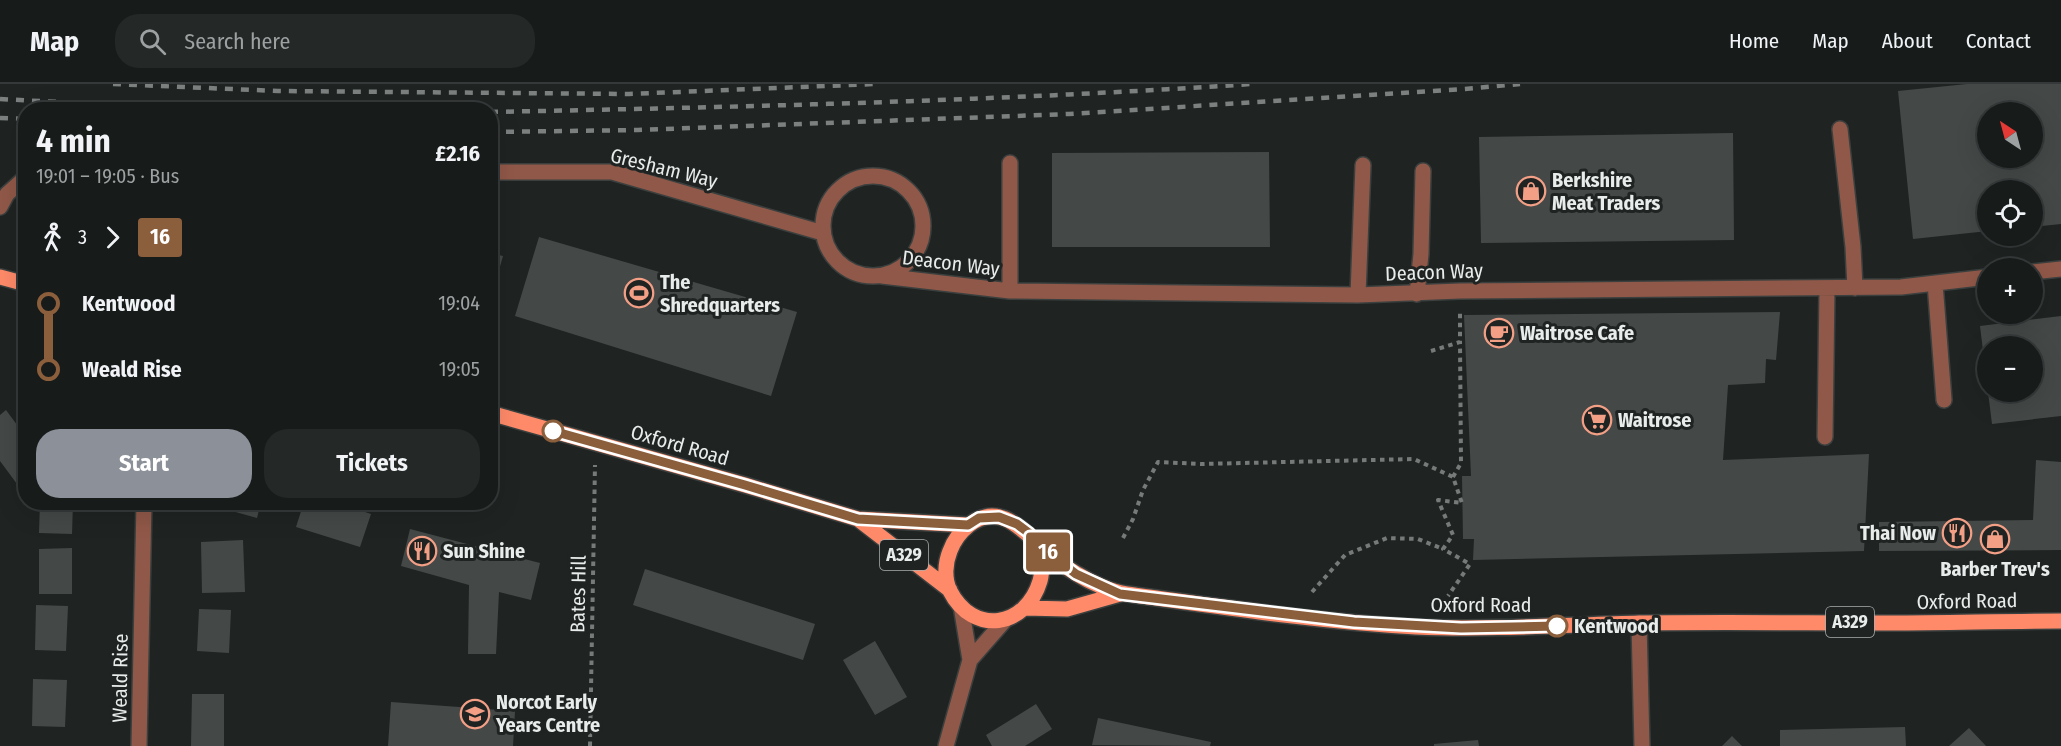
<!DOCTYPE html>
<html lang="en">
<head>
<meta charset="utf-8">
<style>
  :root { --surface:#171b1a; --page:#242827; --text:#f1f3f6; --muted:#9ea1a2; --line:#363939; --accent:#8c9099 }
  body { margin:0; font-family:"Fira Sans Condensed",sans-serif; background:var(--page); color:var(--text); height:100vh; display:flex; flex-direction:column; font-size:22px; white-space:nowrap }
  * { box-sizing:border-box; margin:0 }
  p { font-size:20px; color:var(--muted) }
  .icon { flex:none; width:33px; height:33px; fill:none; stroke:currentColor; stroke-width:2; stroke-linecap:round; stroke-linejoin:round }
  .map { position:relative; flex:1; overflow:hidden }
  .sheet { position:absolute; left:18px; top:18px; width:480px; height:408px; display:flex; flex-direction:column; background:var(--surface); border-radius:24px; box-shadow:0 6px 24px #0002,0 0 0 2px var(--line) }
  .sheet>* { flex:none }
  .badge { padding:0 12px; border-radius:4px; font-size:21px; line-height:39px }
  .needle { width:39px; rotate:324deg }
  .fabs { position:absolute; left:1977px; top:18px; display:grid; gap:12px }
  .fabs a { display:grid; place-items:center; width:66px; height:66px; border-radius:50%; background:var(--surface); box-shadow:0 6px 24px #0002,0 0 0 2px var(--line); font-size:30px }
  .map>.badge { position:absolute; translate:-50% -50%; box-shadow:0 0 0 3px #fff }
  .legs { display:flex; align-items:center; gap:9px; height:66px; padding:0 18px; font-size:20px }
  .legs p { margin-inline-start:auto }
  .head { display:flex; align-items:center; justify-content:space-between; height:102px; padding:0 18px }
  h1 { font-size:33px; font-weight:700; line-height:45px }
  .button { display:flex; gap:12px; margin-top:auto; padding:12px 18px }
  .button a { flex:1; height:69px; border-radius:24px; background:var(--accent); color:#fff; font-size:24px; font-weight:700; line-height:69px; text-align:center }
  .button a+a { background:var(--page); color:var(--text) }
  ul { padding:0 18px; list-style:none }
  li { display:flex; align-items:center; gap:21px; height:66px; font-size:22px }
  li i { display:grid; place-items:center; width:9px; height:100%; margin:0 8px; background:currentColor }
  li i::after { content:''; width:15px; height:15px; margin:-8px; border:4px solid; border-radius:50%; background:var(--surface) }
  li p { margin-inline-start:auto }
  li:first-child i { background:linear-gradient(#0000 50%,currentColor 0) }
  li:last-child i { background:linear-gradient(currentColor 50%,#0000 0) }
  header { display:flex; align-items:center; gap:36px; box-sizing:border-box; height:84px; padding:0 30px; background:var(--surface); border-bottom:2px solid var(--line) }
  header strong { font-size:28px }
  nav { display:flex; gap:33px; margin-inline-start:auto; font-size:21px }
  .search { width:420px; height:54px; background:var(--page); display:flex; align-items:center; gap:15px; box-sizing:border-box; padding:0 21px; border-radius:24px; color:var(--muted); font-size:22px }
  .map>svg:first-child { display:block }
</style>
</head>
<body>
<header>
<strong>Map</strong>
<div class="search"><svg class="icon" aria-label="search" viewBox="0 0 24 24"><circle cx="10" cy="10" r="6"/><path d="M15 15l6 6"/></svg>Search here</div>
<nav><a>Home</a><a>Map</a><a>About</a><a>Contact</a></nav>
</header>
<div class="map">
<svg width="2061" height="662" viewBox="0 0 2061 662">
  <rect width="100%" height="100%" fill="#1f2423"/>
  <path fill="#444948" fill-rule="evenodd" d="M1967,0H2061V140L2032,143V106H1988V147L1913,155L1898,7ZM1988,28H2032V74H1988Z
    M1733,49L1734,156L1481,159L1479,53Z
    M1269,68L1270,163H1052V69Z
    M539,153L797,228L771,312L515,232Z
    M490,169L503,172L491,214H490Z
    M1780,228L1776,276L1766,275L1765,299L1728,301L1723,376L1869,370L1864,467L1473,476L1474,455H1463L1462,392H1471L1464,231Z
    M2061,232V332L1992,340L1988,308H2032V262H1988L1986,291L1980,242Z
    M6,326L26,353V393L17,400L0,377V331Z
    M2036,376L2061,378V466L1879,467V438L2033,436Z
    M40,418H73L72,450L39,449Z
    M200,418H261L257,434Z
    M304,418H335L371,430L360,463L296,443Z
    M410,445L540,479L531,516L499,508L496,570H468L469,501L401,482Z
    M243,456L245,508L202,509L201,458Z
    M72,464V510H39V465Z
    M645,485L815,540L803,576L633,521Z
    M36,521L68,522L66,567L35,566Z
    M199,525L231,526L229,569L197,567Z
    M875,557L907,613L875,631L843,576Z
    M33,595L67,596L65,643L32,642Z
    M192,610H224V662H191Z
    M391,618L515,627L513,662H388Z
    M1036,620L1052,645L1025,662H992L986,651Z
    M1098,634L1211,658L1210,662L1092,661Z
    M1905,643L1906,662H1780V646Z
    M1969,644L1986,662H1949Z
    M1732,652L1742,662H1722Z
    M1478,656L1479,662H1434V660Z"/>
  <g fill="none" stroke-linecap="round" stroke-linejoin="round">
    <g stroke="#3b403f" stroke-width="18">
      <path id="minor" d="M1840,45L1853,163L1855,204
        M490,88H612L823,149
        M823 142a50 50 0 1 1 100 0a50 50 0 1 1-100 0Z
        M0,123L7,110L26,93
        M2032,188L2061,185
        M882,192L1010,207L1358,211L1460,207L1901,203L1988,193
        M1935,199L1944,316
        M1010,207V79
        M1417,210L1421,170L1423,87
        M1358,211L1363,81
        M1825,353L1827,204
        M961,522L970,576
        M1639,539L1642,662
        M139,662L144,418
        M946,662L970,576L1005,536"/>
    </g>
    <g stroke="#3b403f" stroke-width="18">
      <path id="major" d="M0,193L26,200
        M490,329L745,401L858,435L968,441
        M858,435L950,506
        M1042,464C1042,475 1043,487 1040,497C1026,544 973,552 950,507C944,495 945,479 950,467C954,456 960,448 969,441C1000,417 1023,447 1044,465C1054,474 1065,483 1077,490C1090,498 1111,508 1127,510C1223,523 1319,538 1416,543C1491,546 1566,541 1640,539C1724,538 1808,539 1891,539C1948,539 2004,537 2061,537
        M1025,524L1067,525L1120,510"/>
    </g>
    <path stroke="#767a79" stroke-width="4" stroke-dasharray="4.5 4.5" stroke-linecap="butt" d="M1431,267L1460,258V229
      M1453,393L1461,379L1460,258
      M1123,454L1133,435L1143,406L1158,378L1201,380L1414,375L1453,393L1462,419L1438,416L1453,451L1443,465L1470,480L1448,512
      M1312,508L1345,471L1387,454L1418,455L1443,465
      M590,662L595,381"/>
    <use href="#minor" stroke="#905848" stroke-width="15"/>
    <use href="#major" stroke="#fe8a69" stroke-width="15"/>
    <path stroke="#7c8180" stroke-width="4.5" stroke-dasharray="8 8" stroke-linecap="butt" d="M113,0L278,7L629,10L875,0
      M0,15L98,20L350,26
      M490,28C744,23 998,17 1251,0
      M0,34L26,35
      M490,48L638,46L1069,30L1464,5L1520,0"/>
  </g>
  <g fill="none" stroke-linecap="round" stroke-linejoin="round">
    <g stroke="#fff" stroke-width="14">
      <path id="line-1" d="M553,347L745,401L858,435L968,441L979,434L999,433L1017,440L1029,449L1042,464L1076,490L1120,510L1354,538L1461,544L1557,542"/>
    </g>
    <use href="#line-1" stroke="#8b5e3c" stroke-width="9"/>
  </g>
  <defs>
    <g id="shop-ring" transform="scale(1.5)"><circle r="9.5" fill="#1f2423" stroke="#f39f86" stroke-width="1.5"/><path d="M-5-2.5h2.3a2.7 3.5 0 0 1 5.4 0H5L5.5 6h-11ZM-1.5-2.5h3a1.5 2.3 0 0 0-3 0Z" fill="#f39f86"/></g>
    <g id="stadium-ring" transform="scale(1.5)"><circle r="9.5" fill="#1f2423" stroke="#f39f86" stroke-width="1.5"/><path d="M0-5a6.5 5 0 1 0 0 10a6.5 5 0 1 0 0-10ZM-3.5-1.8h7v3.6h-7Z" fill="#f39f86"/></g>
    <g id="cafe-ring" transform="scale(1.5)"><circle r="9.5" fill="#1f2423" stroke="#f39f86" stroke-width="1.5"/><path d="M-5.5-4.5H6V0H3Q3 3.5 0 3.5H-2.5Q-5.5 3.5-5.5 0ZM3-3.2v2h1.7v-2ZM-6 4.5H4V6H-6Z" fill="#f39f86"/></g>
    <g id="supermarket-ring" transform="scale(1.5)"><circle r="9.5" fill="#1f2423" stroke="#f39f86" stroke-width="1.5"/><path d="M-6-5.5h2.5l.6 2H6L4.5 2H-2.5L-4.4-4H-6ZM-1.5 3.2a1.3 1.3 0 1 0 .1 0ZM3 3.2a1.3 1.3 0 1 0 .1 0Z" fill="#f39f86"/></g>
    <g id="restaurant-ring" transform="scale(1.5)"><circle r="9.5" fill="#1f2423" stroke="#f39f86" stroke-width="1.5"/><path d="M-5-6h1v4h1v-4h1v4h1v-4h1v5L-1.5 .5V6h-2V.5L-5-1ZM5-6V6H3V1.5H1.5Q1.5-4 5-6Z" fill="#f39f86"/></g>
    <g id="school-ring" transform="scale(1.5)"><circle r="9.5" fill="#1f2423" stroke="#f39f86" stroke-width="1.5"/><path d="M0-5L7-2L0 1L-7-2ZM-4 1L0 2.5L4 1V4Q0 6-4 4Z" fill="#f39f86"/></g>
  </defs>
  <g fill-rule="evenodd">
    <use href="#shop-ring" x="1531" y="107"/>
    <use href="#stadium-ring" x="639" y="209"/>
    <use href="#cafe-ring" x="1499" y="249"/>
    <use href="#supermarket-ring" x="1597" y="336"/>
    <use href="#restaurant-ring" x="1957" y="449"/>
    <use href="#shop-ring" x="1995" y="455"/>
    <use href="#restaurant-ring" x="422" y="467"/>
    <use href="#school-ring" x="475" y="630"/>
  </g>
  <g fill="#fff" stroke="#8b5e3c" stroke-width="3">
    <circle cx="553" cy="347" r="10"/>
    <circle cx="1557" cy="542" r="10"/>
  </g>
  <g text-anchor="middle" stroke-width="6" stroke-linejoin="round" paint-order="stroke">
    <g fill="#1f2423" stroke="#acb0af" stroke-width="1.5">
      <rect x="880" y="456" width="48" height="30" rx="4.5"/>
      <rect x="1826" y="523" width="48" height="30" rx="4.5"/>
    </g>
    <g font-size="18" font-weight="bold" fill="#e8eceb">
      <text x="904" y="477">A329</text>
      <text x="1850" y="544">A329</text>
    </g>
    <g font-size="20" fill="#e8eceb" stroke="#1f2423">
      <text transform="translate(664 84) rotate(14)" y="7">Gresham Way</text>
      <text transform="translate(951 179) rotate(7)" y="7">Deacon Way</text>
      <text transform="translate(1434 188) rotate(-2)" y="7">Deacon Way</text>
      <text transform="translate(680 361) rotate(16)" y="7">Oxford Road</text>
      <text transform="translate(578 510) rotate(-89)" y="7">Bates Hill</text>
      <text transform="translate(1967 517) rotate(-1)" y="7">Oxford Road</text>
      <text x="1481" y="528">Oxford Road</text>
      <text transform="translate(120 594) rotate(-89)" y="7">Weald Rise</text>
    </g>
    <g font-size="20" font-weight="bold" fill="#e8eceb" stroke="#1f2423" text-anchor="start">
      <text x="1552" y="103">Berkshire<tspan x="1552" dy="23">Meat Traders</tspan></text>
      <text x="660" y="205">The<tspan x="660" dy="23">Shredquarters</tspan></text>
      <text x="1520" y="256">Waitrose Cafe</text>
      <text x="1618" y="343">Waitrose</text>
      <text x="1936" y="456" text-anchor="end">Thai Now</text>
      <text x="443" y="474">Sun Shine</text>
      <text x="1995" y="492" text-anchor="middle">Barber Trev's</text>
      <text x="496" y="625">Norcot Early<tspan x="496" dy="23">Years Centre</tspan></text>
    </g>
    <g font-size="20" font-weight="bold" fill="#e8eceb" stroke="#1f2423" text-anchor="start">
      <text x="1574" y="549">Kentwood</text>
    </g>
  </g>
</svg>
<div class="fabs">
<a><svg class="needle" viewBox="-14 -14 28 28"><path d="M0-13l5 13h-10z" fill="#e53935"/><path d="M0 13l5-13h-10z" fill="#9ea1a2"/></svg></a>
<a><svg class="icon" aria-label="locate" viewBox="0 0 24 24"><circle cx="12" cy="12" r="6"/><path d="M12 2v4M12 18v4M2 12h4M18 12h4"/></svg></a>
<a>+</a>
<a>−</a>
</div>
<b class="badge" style="left:1048px;top:468px;background:#8b5e3c;color:#fff">16</b>
<section class="sheet">
<div class="head"><div><h1>4 min</h1><p>19:01 – 19:05 · Bus</p></div><b>£2.16</b></div>
<div class="legs"><svg class="icon" aria-label="walk" viewBox="0 0 24 24"><circle cx="13" cy="4" r="2"/><path d="M13 8l-2 6 4 7M11 14l-3 7M7 12l3-4h3l4 4"/></svg>3<svg class="icon" aria-label="forward" viewBox="0 0 24 24"><path d="M9 5l7 7-7 7"/></svg><b class="badge" style="background:#8b5e3c;color:#fff">16</b></div>
<ul>
<li><i style="color:#8b5e3c"></i><b>Kentwood</b><p>19:04</p></li>
<li><i style="color:#8b5e3c"></i><b>Weald Rise</b><p>19:05</p></li>
</ul>
<div class="button"><a>Start</a><a>Tickets</a></div>
</section>
</div>
</body>
</html>
